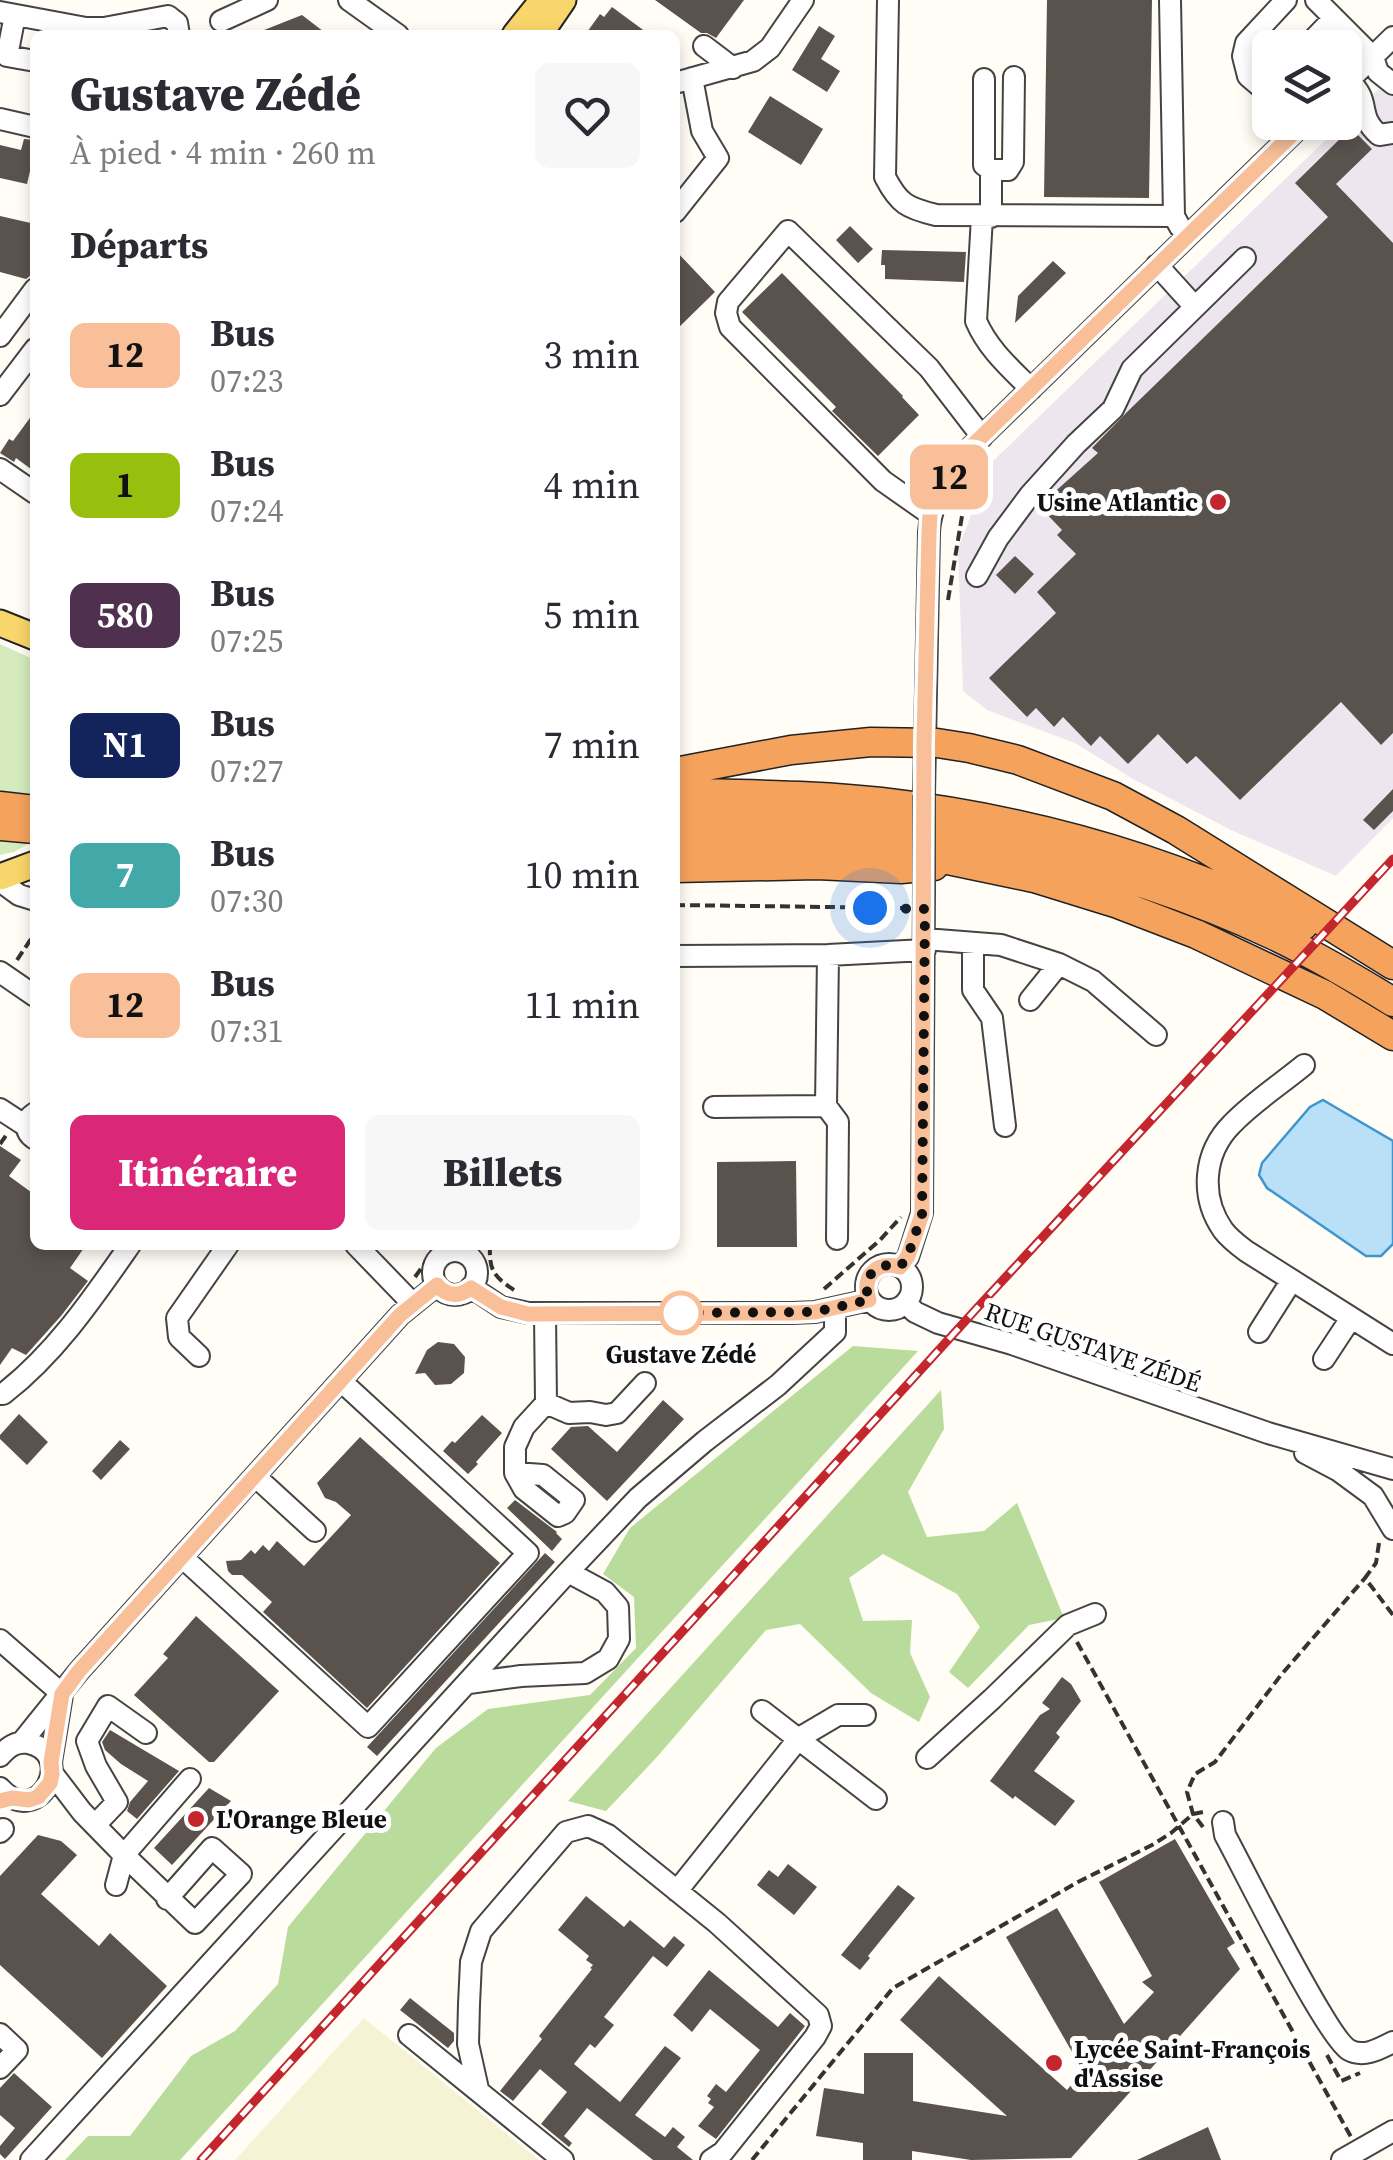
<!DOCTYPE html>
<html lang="fr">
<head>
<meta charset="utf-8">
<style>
  :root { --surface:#fff; --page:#f7f7f7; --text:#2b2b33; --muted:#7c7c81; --accent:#db2777 }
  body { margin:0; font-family:"Source Serif 4",serif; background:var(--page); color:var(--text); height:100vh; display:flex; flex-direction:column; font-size:38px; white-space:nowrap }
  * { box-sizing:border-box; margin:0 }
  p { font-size:32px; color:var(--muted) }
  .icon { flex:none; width:55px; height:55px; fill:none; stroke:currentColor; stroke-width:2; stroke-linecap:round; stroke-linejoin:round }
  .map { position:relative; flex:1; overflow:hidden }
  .side { position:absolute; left:30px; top:30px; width:650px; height:1220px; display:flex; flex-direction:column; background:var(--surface); border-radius:15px; box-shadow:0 5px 15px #0003 }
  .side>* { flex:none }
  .badge { padding:0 20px; border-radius:15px; font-size:35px; line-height:65px }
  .fabs { position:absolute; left:1252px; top:30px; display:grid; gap:20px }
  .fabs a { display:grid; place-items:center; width:110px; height:110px; border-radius:15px; background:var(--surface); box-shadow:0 5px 15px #0003; font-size:50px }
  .you { position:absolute; width:50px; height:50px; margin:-25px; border:8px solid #fff; border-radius:50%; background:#1a73e8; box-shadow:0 0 0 15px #1a73e833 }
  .map>.badge { position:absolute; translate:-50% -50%; box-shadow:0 0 0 5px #fff }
  h2 { padding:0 40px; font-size:38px; line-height:90px }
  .round { display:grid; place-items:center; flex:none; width:105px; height:105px; border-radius:15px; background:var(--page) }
  .headline { display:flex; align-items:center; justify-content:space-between; height:170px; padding:0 40px }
  h1 { font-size:48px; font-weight:800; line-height:75px }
  .cta { display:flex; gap:20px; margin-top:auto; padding:20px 40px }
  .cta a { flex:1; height:115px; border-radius:15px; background:var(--accent); color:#fff; font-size:40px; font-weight:800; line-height:115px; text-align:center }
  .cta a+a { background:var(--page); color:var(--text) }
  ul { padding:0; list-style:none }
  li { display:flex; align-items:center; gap:30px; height:130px; padding:0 40px }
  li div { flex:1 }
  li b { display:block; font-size:38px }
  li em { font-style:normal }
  li .badge { min-width:110px; font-weight:700; text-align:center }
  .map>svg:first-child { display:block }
</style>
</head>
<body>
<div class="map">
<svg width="1393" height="2160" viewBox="0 0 1393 2160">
  <rect width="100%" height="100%" fill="#fffdf5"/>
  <path fill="#eee6ef" d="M1393,75V818L1336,876L1231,830L1133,779L1075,743L987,710L963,691L958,549L991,463Z"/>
  <path fill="#f6f3d4" d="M364,2018L539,2160H235Z"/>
  <path fill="#d5ebbd" d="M0,644L35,660V840L14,852L0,855Z"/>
  <path fill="#b9dc9c" d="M853,1346L918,1351L180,2160H65L88,2136H130L191,2056L235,2031L278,1984L288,1927L436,1748L488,1709L590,1695L636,1648L634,1597L603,1574L630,1528Z
    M941,1390L944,1429L908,1492L927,1537L984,1531L1017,1503L1064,1618L1029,1625L968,1688L949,1672L980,1627L957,1594L883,1554L849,1578L863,1621L912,1620L910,1653L930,1697L919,1722L871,1693L800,1624L766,1630L657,1757L606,1811L568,1801Z"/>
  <path fill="#b9e0f7" stroke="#3f96cf" stroke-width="2.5" d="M1323,1100L1393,1141V1244L1381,1256H1366L1267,1188L1259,1175L1262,1163L1310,1107Z"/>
  <path fill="#5a524d" d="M655,0H744L716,38L707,33H701Z
    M1047,0H1152L1149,198L1044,197Z
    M612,7L650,35H585L600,14L604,17Z
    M302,15L328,35H254V34Z
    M819,26L835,36L821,59L840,71L827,92L792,70Z
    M770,96L823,129L801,165L748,132Z
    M1351,128L1372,149L1336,184L1393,243V733L1381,745L1341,702L1240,800L1196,756L1187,764L1158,734L1128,764L1100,736L1091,746L1063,717L1054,727L1036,708L1027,717L989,678L1056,613L1037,592L1076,554L1057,535L1062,530L1039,506L1098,453L1092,448L1127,412L1328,217L1295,183Z
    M24,139L35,140V150L27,184L0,178V145L21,150Z
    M0,216L35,224V257L30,276L26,279L0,272Z
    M850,226L873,249L858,263L836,240Z
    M675,250L715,292L675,331Z
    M882,250L966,252L964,282L885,279V265H881Z
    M1053,261L1066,273L1015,323L1018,296Z
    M782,273L903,396L902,397L919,415L878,456L832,411L836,407L742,312Z
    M35,411V472L16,458L14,462L0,453L9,439L13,441Z
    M1015,556L1034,574L1015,594L996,575Z
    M1393,789V811L1374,830L1363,820Z
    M0,1146L21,1160L9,1176L35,1195V1245H86L70,1268L88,1281L61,1316L26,1355L12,1348L0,1365Z
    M796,1161L797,1247H717V1162Z
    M438,1342L454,1344L465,1357L464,1373L451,1384L435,1385L425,1373L415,1374L427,1350Z
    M663,1400L684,1419L607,1501L551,1449L571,1427L588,1426L617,1452Z
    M19,1414L48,1442L27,1465L0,1439V1435Z
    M482,1415L502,1433L476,1462L478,1464L468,1474L443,1451L452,1441L455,1443Z
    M360,1437L500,1563L367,1708L263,1612L272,1602L242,1575H232L228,1571L226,1561L241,1560L251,1550L255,1554L263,1545L269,1551L277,1541L304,1566L351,1515L336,1502L325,1498L317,1483Z
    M120,1440L130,1449L101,1480L92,1471Z
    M515,1500L557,1532L556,1533L562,1539L552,1551L507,1508Z
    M545,1553L555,1562L377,1756L367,1747Z
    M196,1616L279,1691L214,1762H209L134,1695L168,1658L163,1654Z
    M1062,1677L1071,1684L1081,1701L1056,1733L1060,1737L1034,1771L1075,1801L1055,1826L1015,1796L1013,1799L990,1781L1040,1715L1050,1709L1042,1703Z
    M110,1730L179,1771L137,1819L127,1811L130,1802L148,1781L121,1764L105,1750L102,1742Z
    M209,1788L231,1801L172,1865L154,1848Z
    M38,1835L61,1841L77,1855L41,1894L99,1946L110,1933L167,1986L102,2058L0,1965V1876Z
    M1175,1839L1235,1943L1227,1948L1240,1969L1071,2158L971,2160L912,2151V2160H863V2143L816,2136L824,2088L864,2094V2053H913V2101L1007,2116L900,2020L939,1976L1067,2090L1083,2071L1006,1937L1057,1908L1124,2024L1154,1992L1142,1982L1152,1976L1099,1882Z
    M788,1864L817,1887L794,1915L757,1885L769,1870L778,1877Z
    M898,1885L915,1898L868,1956L870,1958L860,1970L841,1955Z
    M586,1896L624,1927L630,1920L664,1948L674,1936L685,1945L667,1967L653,1956L604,2017L614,2025L595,2048L590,2044L574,2064L620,2102L665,2046L681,2058L635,2115L665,2137L673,2127L685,2137L677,2147L693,2160H653L587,2108L564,2136L572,2143L569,2147L541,2124L567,2092L540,2069L513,2101L500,2091L542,2039L539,2036L592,1969L590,1968L593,1965L586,1960L589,1956L558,1930Z
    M709,1970L778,2027L790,2013L805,2026L716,2139L698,2126L714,2107L708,2103L711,2099L707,2096L716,2084L726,2092L760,2050L710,2009L692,2032L673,2015Z
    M410,1998L454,2033V2041L448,2048L400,2010Z
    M14,2073L52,2107L5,2159L0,2154V2146L15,2128L0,2115V2088Z
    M1208,2127L1221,2160H1137Z"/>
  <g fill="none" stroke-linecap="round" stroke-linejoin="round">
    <g stroke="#444" stroke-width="24">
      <path id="minor" d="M349,0L398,35
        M888,0L885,177C899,204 907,208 936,215L1174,216
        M1170,0L1174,216L1180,227
        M1316,0L1373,57L1378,72L1393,84
        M0,12L86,28H104L168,16L177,23L179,35
        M15,15L7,56L35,61
        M221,21L267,0
        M704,46L733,68
        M1305,48L1334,18
        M984,79V165L991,170
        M1348,80C1373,102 1355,114 1379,135L1393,133
        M1270,82L1261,87L1248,76L1243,56L1246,43L1286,0
        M675,83L753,61L770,48L803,0
        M1345,84L1393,37
        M0,119L35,127
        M675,212L718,158L702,131L692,78
        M982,217L976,321C988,349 1010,368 1031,389
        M991,217V170H1008L1013,162L1014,77
        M1157,265L1195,307
        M0,336L35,289
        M0,395L35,349
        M0,469L35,493
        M930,514L883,481L730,327L726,313L728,302L788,231L929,368L982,437
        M977,576L998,538L1030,495L1076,444L1113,409L1132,369L1245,258
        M924,795L929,532C931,498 952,472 972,446L1305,122
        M0,881L19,895L35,900
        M925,939L1001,945L1059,964L1093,981L1156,1035
        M973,944V990L992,1018L1005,1126
        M828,955L826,1106L838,1122L837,1239
        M675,956L828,955L925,950
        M0,972L35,996
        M1030,1000L1059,964
        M1304,1065C1281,1084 1253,1102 1232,1124C1203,1153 1200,1197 1223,1230C1229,1238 1238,1245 1246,1251L1393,1344
        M714,1107L826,1106
        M0,1109L26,1126
        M35,1113C24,1120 24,1132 35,1139
        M356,1245L413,1304
        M433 1273a22 22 0 1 1 44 0a22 22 0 1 1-44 0Z
        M866 1287a23 23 0 1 1 46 0a23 23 0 1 1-46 0Z
        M900,1267L908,1257L922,1213L924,889
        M471,1287L501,1307L528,1313H793L815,1312L869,1300
        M906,1303L915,1312L938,1323L1012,1344L1268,1433L1393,1469
        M1259,1332L1292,1280
        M199,1356L179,1337L177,1318L228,1245
        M1324,1359L1351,1318
        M0,1394H3C55,1354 93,1298 130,1245
        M546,1403L569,1413L590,1412L606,1415L617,1413L645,1383
        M1305,1453L1339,1471L1373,1496L1393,1529
        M515,1473L543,1475L574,1500L565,1513L558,1516L524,1489L515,1473V1447L524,1427L546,1403L545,1314
        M255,1476L315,1531
        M182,1557L368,1727L528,1553L341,1381
        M0,1640L62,1694
        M469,1683L521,1676L585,1673L608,1659L619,1639L618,1607L605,1592L568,1572
        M762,1711L876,1799
        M21,1743L79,1671L400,1315L437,1285
        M0,1756C8,1747 16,1741 28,1743C78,1753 39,1831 0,1788
        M927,1758L992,1699L1068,1625L1095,1614
        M51,1762L62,1695
        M53,1774L82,1812L124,1855L116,1885
        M1223,1822L1225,1835C1243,1868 1327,2038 1349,2050C1364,2058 1379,2049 1393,2042
        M95,1825L117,1802L96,1766L87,1741L108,1706L146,1733
        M0,1832L3,1829
        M677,1891L799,1738L838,1715H865
        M167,1899L212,1848L241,1874L195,1923L124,1855L190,1779
        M0,2034L17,2050L0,2068
        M409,2035L563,2160
        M478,2089L468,2044L469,2004L471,1962L481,1931L566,1832L588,1826L608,1835L717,1923L818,2015L821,2026L815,2037L723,2152L711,2160
        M31,2160L568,1572L638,1498L705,1441L778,1385L835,1332V1308
        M1342,2160L1393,2131"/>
    </g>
    <g stroke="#222" stroke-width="29">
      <path id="major" d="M515,35L543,0
        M539,35L563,0
        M0,623L35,637
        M0,877L35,864"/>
    </g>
    <g stroke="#222" stroke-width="31">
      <path id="highway" d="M675,772L791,750L871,742L937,743L969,748L1018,760L1113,796L1176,830L1393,965
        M675,792C743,795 813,794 881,802C1027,819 1172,859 1303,926
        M0,806L35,810
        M675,818C731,818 787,816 842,821C867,823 892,828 917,831C1041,849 1160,882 1273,935C1315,955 1354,978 1393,1002
        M0,826L35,829
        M675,840L844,842L900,850L1034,878L1118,904L1196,934L1325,995L1393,1036
        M675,868L817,865L901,869L934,866"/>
    </g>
    <path stroke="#333" stroke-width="4" stroke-dasharray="10 5" stroke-linecap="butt" d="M948,600L966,492L973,478
      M675,905L905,908
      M17,960L35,933
      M0,1144L7,1134
      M490,1245C489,1270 493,1276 514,1290
      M415,1277L438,1245
      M824,1289L880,1240L901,1217
      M1379,1543L1376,1563L1365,1578L1393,1615
      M1077,1642L1351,2137
      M1203,1827L1193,1814L1187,1792L1195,1774L1215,1762L1281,1675L1365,1578
      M1327,2055L1341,2081L1360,2073
      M752,2160L893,1988L1078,1882L1152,1845L1171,1833L1193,1814L1203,1812"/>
    <use href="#minor" stroke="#fff" stroke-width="20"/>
    <use href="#major" stroke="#f9d66b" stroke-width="25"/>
    <use href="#highway" stroke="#f5a25d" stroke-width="28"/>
    <g stroke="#c4262e" stroke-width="9">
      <path id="rail" d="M201,2160L978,1307L1393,859"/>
    </g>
    <use href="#rail" stroke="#fff" stroke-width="5" stroke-dasharray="15" stroke-linecap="butt"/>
    <g stroke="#444" stroke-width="24" stroke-linecap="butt">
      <path id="minor-bridge" d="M924,795V889"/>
    </g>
    <use href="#minor-bridge" stroke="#fff" stroke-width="20"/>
  </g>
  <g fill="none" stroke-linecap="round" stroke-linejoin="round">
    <g stroke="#fff" stroke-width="22">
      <path id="line" d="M0,1801L12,1798L29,1800L38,1797L50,1783L52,1774L51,1762L62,1694L79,1671L400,1315L437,1285C447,1297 459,1297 471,1288L501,1307L528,1314L794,1313L815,1312L869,1300C861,1277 876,1260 900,1267L908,1256L922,1214L924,742L929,532L930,514L940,495L949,476L972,446L1305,122"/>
    </g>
    <use href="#line" stroke="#f8bf98" stroke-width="15"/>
    <path stroke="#111" stroke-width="10" stroke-dasharray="0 18" d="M681,1313L815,1312L869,1300C861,1277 876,1260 900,1267L908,1256L922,1214L925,909L870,908"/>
  </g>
  <g fill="#c4262e" stroke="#fff" stroke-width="4">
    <circle cx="1218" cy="502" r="10"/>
    <circle cx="196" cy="1819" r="10"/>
    <circle cx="1054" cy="2063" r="10"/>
  </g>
  <circle fill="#fff" stroke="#f8bf98" stroke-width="5" cx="681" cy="1313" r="20"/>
  <g text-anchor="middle" stroke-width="10" stroke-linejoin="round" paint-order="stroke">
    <g font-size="25" font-weight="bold" fill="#111" stroke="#fff" text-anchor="start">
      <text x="1198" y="511" text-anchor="end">Usine Atlantic</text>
      <text x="216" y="1828">L'Orange Bleue</text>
      <text x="1074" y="2058">Lycée Saint-François<tspan x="1074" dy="29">d'Assise</tspan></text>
    </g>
    <g font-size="25" fill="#111" stroke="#fff">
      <text transform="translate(1093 1347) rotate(19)" y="9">RUE GUSTAVE ZÉDÉ</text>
    </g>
    <g font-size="25" font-weight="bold" fill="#111" stroke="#fff">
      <text x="681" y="1363">Gustave Zédé</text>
    </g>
  </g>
</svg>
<div class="fabs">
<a><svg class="icon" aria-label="layers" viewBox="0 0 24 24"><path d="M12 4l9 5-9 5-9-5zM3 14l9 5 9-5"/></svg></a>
</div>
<div class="you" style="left:870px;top:908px"></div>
<b class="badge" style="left:949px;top:477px;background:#f8bf98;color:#111">12</b>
<section class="side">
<div class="headline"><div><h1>Gustave Zédé</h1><p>À pied · 4 min · 260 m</p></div><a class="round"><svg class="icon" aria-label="heart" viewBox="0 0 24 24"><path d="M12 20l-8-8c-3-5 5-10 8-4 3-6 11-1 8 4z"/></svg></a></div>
<h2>Départs</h2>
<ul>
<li><span class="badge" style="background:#f8bf98;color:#111">12</span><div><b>Bus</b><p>07:23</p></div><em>3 min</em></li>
<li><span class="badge" style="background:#97bf0d;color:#111">1</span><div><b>Bus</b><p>07:24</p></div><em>4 min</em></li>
<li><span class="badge" style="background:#4f304e;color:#fff">580</span><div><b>Bus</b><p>07:25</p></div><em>5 min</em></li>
<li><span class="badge" style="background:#13235b;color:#fff">N1</span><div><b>Bus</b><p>07:27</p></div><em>7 min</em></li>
<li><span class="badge" style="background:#43a8a8;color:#fff">7</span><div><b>Bus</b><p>07:30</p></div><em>10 min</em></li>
<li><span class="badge" style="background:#f8bf98;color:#111">12</span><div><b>Bus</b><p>07:31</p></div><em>11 min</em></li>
</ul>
<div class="cta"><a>Itinéraire</a><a>Billets</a></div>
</section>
</div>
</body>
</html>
